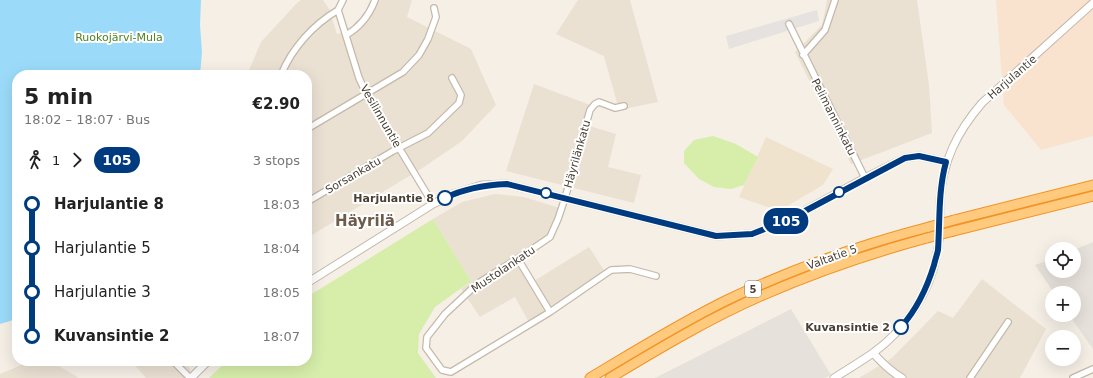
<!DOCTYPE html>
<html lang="en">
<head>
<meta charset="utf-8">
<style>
  :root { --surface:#fff; --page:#f2f2f2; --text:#222; --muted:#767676 }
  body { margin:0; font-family:"DejaVu Sans",sans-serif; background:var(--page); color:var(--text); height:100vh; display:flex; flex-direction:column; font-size:15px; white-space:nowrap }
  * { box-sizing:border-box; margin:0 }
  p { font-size:13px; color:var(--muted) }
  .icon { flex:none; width:22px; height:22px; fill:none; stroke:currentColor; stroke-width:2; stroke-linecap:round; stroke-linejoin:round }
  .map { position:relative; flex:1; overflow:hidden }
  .drawer { position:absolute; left:12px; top:70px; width:300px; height:296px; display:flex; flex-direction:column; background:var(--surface); border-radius:16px; box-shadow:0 4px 16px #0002 }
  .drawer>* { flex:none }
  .badge { padding:0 8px; border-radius:13px; font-size:14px; line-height:26px }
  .fabs { position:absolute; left:1045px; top:242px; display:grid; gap:8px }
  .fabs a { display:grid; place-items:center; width:36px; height:36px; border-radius:50%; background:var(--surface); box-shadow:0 4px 16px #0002; font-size:20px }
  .map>.badge { position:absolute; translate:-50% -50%; box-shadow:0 0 0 2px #fff }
  .legs { display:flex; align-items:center; gap:6px; height:44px; padding:0 12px; font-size:13px }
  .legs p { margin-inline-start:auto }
  .head { display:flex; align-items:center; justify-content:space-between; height:68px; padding:0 12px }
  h1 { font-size:22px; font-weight:600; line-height:30px }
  ul { padding:0 12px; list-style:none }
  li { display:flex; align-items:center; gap:14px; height:44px; font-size:15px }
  li i { display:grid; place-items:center; width:6px; height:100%; margin:0 5px; background:currentColor }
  li i::after { content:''; width:10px; height:10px; margin:-5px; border:3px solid; border-radius:50%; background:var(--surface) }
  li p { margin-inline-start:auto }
  li:first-child i { background:linear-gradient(#0000 50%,currentColor 0) }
  li:last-child i { background:linear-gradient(currentColor 50%,#0000 0) }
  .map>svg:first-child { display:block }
</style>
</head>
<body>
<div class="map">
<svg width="1093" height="378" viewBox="0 0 1093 378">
  <rect width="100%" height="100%" fill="#f5efe6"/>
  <path fill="#eae1d3" d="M301,0H323L329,9L337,34L348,31L367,15L374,0H412L407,17L471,49L496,105L462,141L424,167L307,238V75H247L261,42L296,4Z
    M578,0H630L658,102L619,110L604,56L556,34Z
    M827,0H917L929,85L932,133L851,164L795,52L822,25Z
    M534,84L593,106L586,125L616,134L608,167L641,175L634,203L506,171Z
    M495,194L524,197L563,209L550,238L520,259L534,281L589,247L607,275L530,324L515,297L480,317L461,289L471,281L433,219L462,202Z
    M982,279L1046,329L1020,378H859L892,358L938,311L953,318Z
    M131,361H183L190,369V374L185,378H146Z
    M52,362L79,378H0V374L24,364Z"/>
  <path fill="#f9e3cf" d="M996,0H1093V136L1041,150L1004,105Z"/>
  <path fill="#e7e1db" d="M1093,242V349L1069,315H1074V293H1054L1035,265L1052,259V271H1074V250Z
    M791,309L831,375L825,378H655Z"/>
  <path fill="#f0e3ce" d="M766,137L833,169L823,185L779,211L739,197Z"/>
  <path fill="#d6eeaa" d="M713,136L736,144L758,157L744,185L731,189L714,187L699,179L684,163V151L694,140Z
    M433,219L471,281L435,307L419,334L418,353L436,378H209L227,361H307V297Z"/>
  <path fill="#e5e2df" d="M817,10L819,21L729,49L726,36Z"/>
  <path fill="#9bdbf9" d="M0,0H201L200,25L202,52L200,75H17V319L0,324Z"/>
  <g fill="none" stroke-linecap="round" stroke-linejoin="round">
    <g stroke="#c5b9aa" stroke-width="8">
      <path id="minor" d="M343,0L338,10L359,78L367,95L433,204
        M789,24L865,178
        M346,35C360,27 369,16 375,0
        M803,55L825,30L835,0
        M281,75C292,48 313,25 338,10
        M624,106L615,108L599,102L595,104L590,110L565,198L558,219L550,237L531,250L477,284L445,314L427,337L426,348L442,370L451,372L550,312L611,270L630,269L656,276
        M307,129L403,72L419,55L428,39L436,17L434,8
        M307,202L393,151L428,133L459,103L461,95L452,78
        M518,259L550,312
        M173,361L190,378
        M970,378L1008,322
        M1073,378L1093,369"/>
    </g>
    <g stroke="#c5b9aa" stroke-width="9">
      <path id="tertiary" d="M307,283L433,204L453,194L482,185L507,184L716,236L752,234L788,220L865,178L905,158L919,156L946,162
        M873,353C882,363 890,371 902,378
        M191,378L208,361
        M834,378C847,370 860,362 873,353C905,330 930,293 937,253C941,237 939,218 940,201C942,162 957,132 982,103L1093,3"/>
    </g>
    <g stroke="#f09325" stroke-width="11">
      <path id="trunk" d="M954,220L1093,185
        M954,231L1093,196
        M590,378C635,351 680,323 727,300C792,269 859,245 929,227
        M610,378C660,348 710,318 763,295C816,272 871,253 927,238"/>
    </g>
    <use href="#minor" stroke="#fff" stroke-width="5.5"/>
    <use href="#tertiary" stroke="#fff" stroke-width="7"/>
    <use href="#trunk" stroke="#ffca7e" stroke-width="9"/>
    <g stroke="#f09325" stroke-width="11" stroke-linecap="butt">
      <path id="trunk-bridge" d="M929,227L954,220
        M927,238L954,231"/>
    </g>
    <use href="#trunk-bridge" stroke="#ffca7e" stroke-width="9"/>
  </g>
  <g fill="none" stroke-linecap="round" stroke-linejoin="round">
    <g stroke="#fff" stroke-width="9">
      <path id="line-1" d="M445,198C465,188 485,185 507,184L716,236L752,234L788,220L905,158L919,156L946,162C938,191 940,221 938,250C937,255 935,260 934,265C927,288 917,309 901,327"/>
    </g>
    <use href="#line-1" stroke="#003b80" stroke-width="6"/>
  </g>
  <g fill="#fff" stroke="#003b80" stroke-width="2">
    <circle cx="839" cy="192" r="5"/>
    <circle cx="546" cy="193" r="5"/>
    <circle cx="445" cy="198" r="7"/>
    <circle cx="901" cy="327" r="7"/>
  </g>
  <g text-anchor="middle" stroke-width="4" stroke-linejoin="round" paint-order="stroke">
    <rect fill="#fff" stroke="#807971" stroke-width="1" x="745" y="281" width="16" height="16" rx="3"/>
    <g font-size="10" font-weight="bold" fill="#493f34">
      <text x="753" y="293">5</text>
    </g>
    <g font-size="11" fill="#4e8220" stroke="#fff">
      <text x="119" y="41">Ruokojärvi-Mula</text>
    </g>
    <g font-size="11" fill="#493f34" stroke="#fff">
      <text transform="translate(1012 77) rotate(-41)" y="4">Harjulantie</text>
      <text transform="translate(381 116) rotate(60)" y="4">Vesilinnuntie</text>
      <text transform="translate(834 117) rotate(63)" y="4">Pelimanninkatu</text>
      <text transform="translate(577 154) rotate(-74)" y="4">Häyrilänkatu</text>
      <text transform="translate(353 175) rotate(-30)" y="4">Sorsankatu</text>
      <text transform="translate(832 257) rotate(-20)" y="4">Valtatie 5</text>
      <text transform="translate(503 269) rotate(-34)" y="4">Mustolankatu</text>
    </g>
    <g font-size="11" font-weight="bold" fill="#493f34" stroke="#fff" text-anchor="end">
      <text x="434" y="202">Harjulantie 8</text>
      <text x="890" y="331">Kuvansintie 2</text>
    </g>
    <g font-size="15" font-weight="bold" fill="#6d5c4a" stroke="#fff">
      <text x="365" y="226">Häyrilä</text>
    </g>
  </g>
</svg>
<div class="fabs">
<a><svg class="icon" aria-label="locate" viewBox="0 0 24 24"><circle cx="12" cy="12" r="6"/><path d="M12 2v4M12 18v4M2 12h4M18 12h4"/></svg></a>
<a>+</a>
<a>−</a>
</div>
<b class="badge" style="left:786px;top:221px;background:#003b80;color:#fff">105</b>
<section class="drawer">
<div class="head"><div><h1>5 min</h1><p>18:02 – 18:07 · Bus</p></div><b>€2.90</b></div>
<div class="legs"><svg class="icon" aria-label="walk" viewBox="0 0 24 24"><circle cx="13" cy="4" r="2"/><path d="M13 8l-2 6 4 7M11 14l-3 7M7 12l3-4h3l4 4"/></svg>1<svg class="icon" aria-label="forward" viewBox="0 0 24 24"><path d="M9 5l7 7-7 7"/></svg><b class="badge" style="background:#003b80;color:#fff">105</b><p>3 stops</p></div>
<ul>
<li><i style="color:#003b80"></i><b>Harjulantie 8</b><p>18:03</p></li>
<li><i style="color:#003b80"></i><span>Harjulantie 5</span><p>18:04</p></li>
<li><i style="color:#003b80"></i><span>Harjulantie 3</span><p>18:05</p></li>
<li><i style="color:#003b80"></i><b>Kuvansintie 2</b><p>18:07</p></li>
</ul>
</section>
</div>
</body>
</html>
